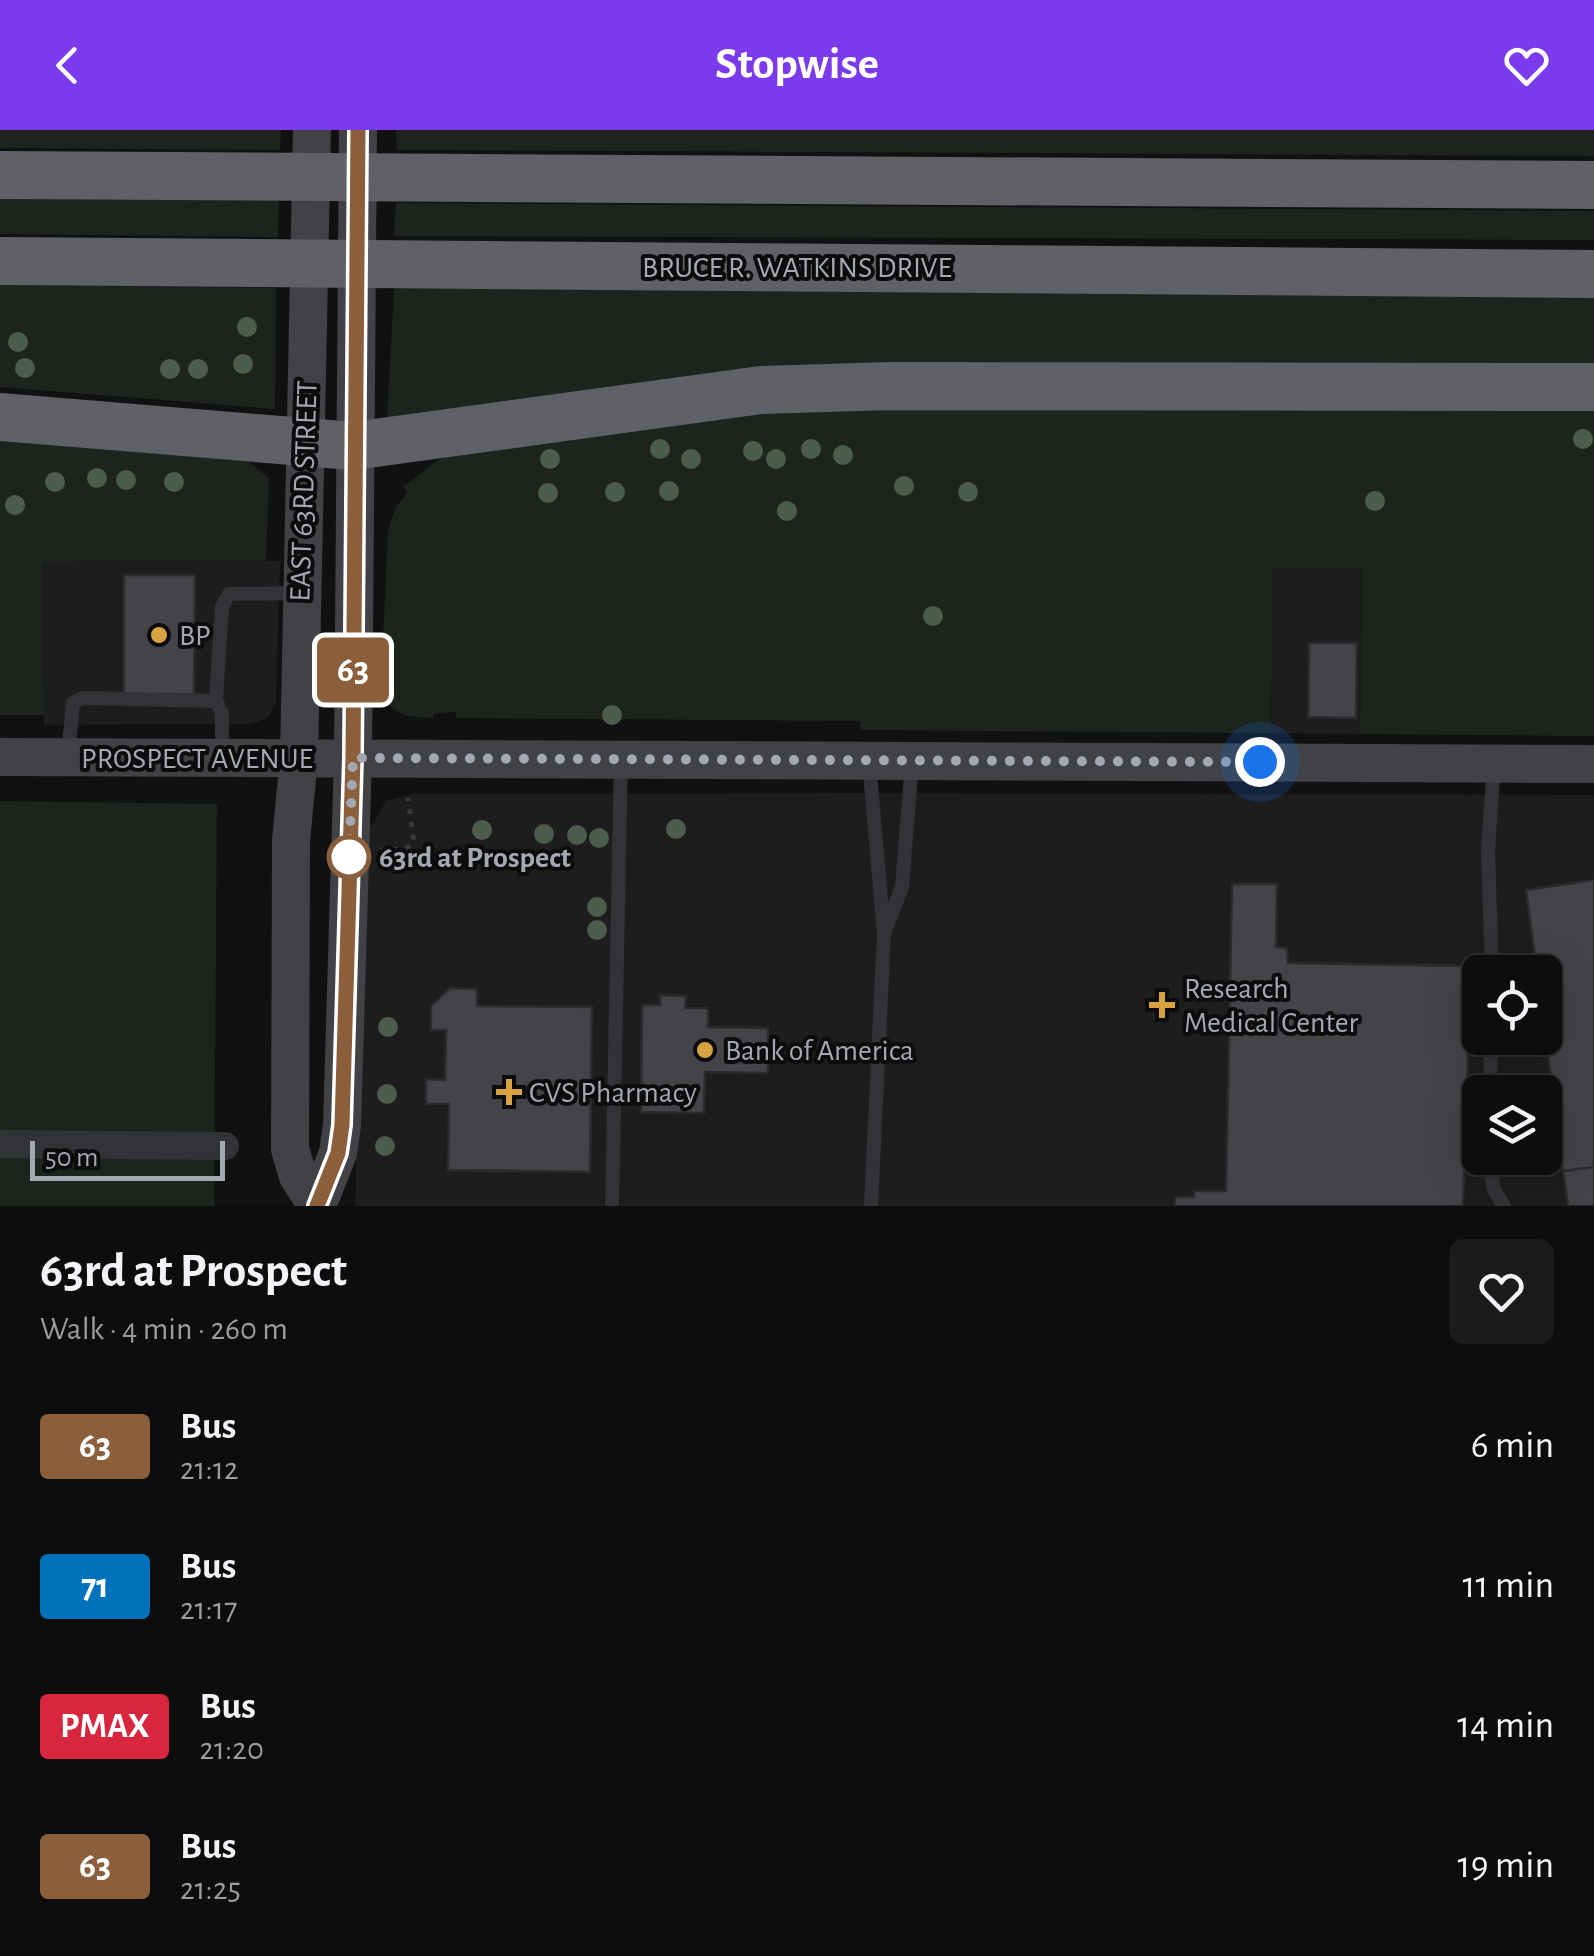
<!DOCTYPE html>
<html lang="en">
<head>
<meta charset="utf-8">
<style>
  :root { --surface:#0d0d0e; --page:#1b1b1c; --text:#f1f3f6; --muted:#9a9c9e; --line:#2d2d2e; --accent:#7c3aed }
  body { margin:0; font-family:"Alegreya Sans",sans-serif; background:var(--page); color:var(--text); height:100vh; display:flex; flex-direction:column; font-size:38px; white-space:nowrap }
  * { box-sizing:border-box; margin:0 }
  p { font-size:32px; color:var(--muted) }
  .icon { flex:none; width:55px; height:55px; fill:none; stroke:currentColor; stroke-width:2; stroke-linecap:round; stroke-linejoin:round }
  .map { position:relative; height:1076px; overflow:hidden }
  .panel { display:flex; flex-direction:column; background:var(--surface); flex:1 }
  .panel>* { flex:none }
  .badge { padding:0 20px; border-radius:8px; font-size:35px; line-height:65px }
  .controls { position:absolute; left:1462px; top:825px; display:grid; gap:20px }
  .controls a { display:grid; place-items:center; width:100px; height:100px; border-radius:15px; background:var(--surface); box-shadow:0 10px 40px #0002,0 0 0 2px var(--line); font-size:50px }
  .scale { position:absolute; left:30px; bottom:25px; width:195px; box-sizing:border-box; padding-left:10px; border:5px solid #a4a8b1; border-top:0; font-size:28px; line-height:35px; white-space:nowrap; color:#a4a8b1; -webkit-text-stroke:8px #0c0c0d; paint-order:stroke }
  .you { position:absolute; width:50px; height:50px; margin:-25px; border:8px solid #fff; border-radius:50%; background:#1a73e8; box-shadow:0 0 0 15px #1a73e833 }
  .map>.badge { position:absolute; translate:-50% -50%; box-shadow:0 0 0 5px #fff }
  .round { display:grid; place-items:center; flex:none; width:105px; height:105px; border-radius:15px; background:var(--page) }
  .headline { display:flex; align-items:center; justify-content:space-between; height:170px; padding:0 40px }
  h1 { font-size:48px; font-weight:700; line-height:75px }
  ul { padding:0; list-style:none }
  li { display:flex; align-items:center; gap:30px; height:140px; padding:0 40px }
  li div { flex:1 }
  li b { display:block; font-size:38px }
  li em { font-style:normal }
  li .badge { min-width:110px; font-weight:700; text-align:center }
  header { display:flex; justify-content:space-between; align-items:center; height:130px; padding:0 40px; background:var(--accent); color:#fff; font-size:45px; font-weight:700 }
  .map>svg:first-child { display:block }
</style>
</head>
<body>
<header><svg class="icon" aria-label="back" viewBox="0 0 24 24"><path d="M15 5l-7 7 7 7"/></svg>Stopwise<svg class="icon" aria-label="heart" viewBox="0 0 24 24"><path d="M12 20l-8-8c-3-5 5-10 8-4 3-6 11-1 8 4z"/></svg></header>
<div class="map">
<svg width="1594" height="1076" viewBox="0 0 1594 1076">
  <rect width="100%" height="100%" fill="#111112"/>
  <path fill="#1d1d1e" fill-rule="evenodd" d="M280,431L276,573L268,588L250,594L44,595L42,432Z
    M1272,438L1362,439L1360,604L1270,603Z
    M849,663L1594,665V1076H355L367,703L386,671L413,664ZM1480,842H1545V908H1480ZM1480,962H1545V1028H1480Z"/>
  <path fill="#1d241e" d="M0,0H281L280,20L0,18Z
    M396,0H1594V26L397,20Z
    M0,69L279,70L278,107L0,104Z
    M396,73L1594,81V110L394,106Z
    M0,155L276,158L275,279L0,257Z
    M394,158L1594,163V239L387,290Z
    M1594,274V606L1360,604L1362,439L1273,438L1270,603L861,600L860,591L456,588V582L434,583L433,588C406,587 389,586 381,557L388,401L396,377L408,362L403,357L446,324L767,276Z
    M0,301L245,329L269,348L266,431L42,432L44,585H0Z
    M0,671L217,674L214,1076H0Z"/>
  <path fill="#434447" stroke="#2b2b2d" stroke-width="2.5" d="M124,445H195L194,565L124,564Z
    M1309,513H1357L1356,588L1308,587Z
    M1594,750V1037L1563,1041L1545,902V842H1537L1526,760Z
    M1232,754H1277L1276,817L1287,818L1288,833L1471,836L1463,1076H1175V1067H1194V1061H1226Z
    M450,858L477,859V876L592,877L590,1042L448,1040L449,974H426V949L445,950L446,900H431V876Z
    M660,865L686,866L685,878H708V897L768,898V943L705,942L704,983L641,982L642,875H660Z
    M1594,1037V1076H1568L1563,1041Z"/>
  <g fill="none" stroke-linecap="round" stroke-linejoin="round">
    <path stroke="#383a3d" stroke-width="5" stroke-dasharray="5 8" stroke-linecap="butt" d="M380,720L406,719L414,712L408,668"/>
    <path stroke="#323336" stroke-width="14" d="M216,571L222,477L229,464L299,463
      M68,624L73,573L83,568L216,571L222,583V627
      M869,631L884,804L902,757L912,633
      M1492,842L1488,721L1494,634
      M1490,962L1491,908
      M1488,1028L1494,1060L1504,1076
      M612,1076L621,630
      M871,1076L884,804"/>
    <path stroke="#323336" stroke-width="28" d="M0,1014L225,1016"/>
    <path stroke="#404246" stroke-width="38" d="M312,0L299,628L291,711L290,1019L298,1046L317,1076
      M0,627L1594,634
      M317,1076L338,1023L342,995L353,628L358,0"/>
    <path stroke="#5f6166" stroke-width="48" d="M0,45L1594,55
      M0,131L1594,144
      M0,287L353,316L761,260L890,256L1594,257"/>
  </g>
  <g fill="#4c5c4d">
    <circle cx="247" cy="197" r="10"/>
    <circle cx="18" cy="212" r="10"/>
    <circle cx="243" cy="234" r="10"/>
    <circle cx="25" cy="238" r="10"/>
    <circle cx="170" cy="239" r="10"/>
    <circle cx="198" cy="239" r="10"/>
    <circle cx="1583" cy="309" r="10"/>
    <circle cx="660" cy="319" r="10"/>
    <circle cx="811" cy="319" r="10"/>
    <circle cx="753" cy="321" r="10"/>
    <circle cx="843" cy="325" r="10"/>
    <circle cx="550" cy="329" r="10"/>
    <circle cx="691" cy="329" r="10"/>
    <circle cx="776" cy="329" r="10"/>
    <circle cx="97" cy="348" r="10"/>
    <circle cx="126" cy="350" r="10"/>
    <circle cx="55" cy="352" r="10"/>
    <circle cx="174" cy="352" r="10"/>
    <circle cx="904" cy="356" r="10"/>
    <circle cx="669" cy="361" r="10"/>
    <circle cx="615" cy="362" r="10"/>
    <circle cx="968" cy="362" r="10"/>
    <circle cx="548" cy="363" r="10"/>
    <circle cx="1375" cy="371" r="10"/>
    <circle cx="15" cy="375" r="10"/>
    <circle cx="787" cy="381" r="10"/>
    <circle cx="933" cy="486" r="10"/>
    <circle cx="612" cy="585" r="10"/>
    <circle cx="676" cy="699" r="10"/>
    <circle cx="482" cy="700" r="10"/>
    <circle cx="544" cy="704" r="10"/>
    <circle cx="577" cy="705" r="10"/>
    <circle cx="599" cy="708" r="10"/>
    <circle cx="597" cy="777" r="10"/>
    <circle cx="597" cy="800" r="10"/>
    <circle cx="388" cy="897" r="10"/>
    <circle cx="387" cy="964" r="10"/>
    <circle cx="385" cy="1016" r="10"/>
  </g>
  <g fill="none" stroke-linecap="round" stroke-linejoin="round">
    <g stroke="#fff" stroke-width="22">
      <path id="line" d="M317,1076L338,1023L342,995L353,628L358,0"/>
    </g>
    <use href="#line" stroke="#8b5e3c" stroke-width="15"/>
    <path stroke="#a4a8b1" stroke-width="10" stroke-dasharray="0 18" d="M349,727L353,628L1260,632"/>
  </g>
  <g fill="#d9a341" stroke="#0c0c0d" stroke-width="4">
    <circle cx="159" cy="505" r="10"/>
    <path d="M1157 860h10v10h10v10h-10v10h-10v-10h-10v-10h10z"/>
    <circle cx="705" cy="920" r="10"/>
    <path d="M504 947h10v10h10v10h-10v10h-10v-10h-10v-10h10z"/>
  </g>
  <circle fill="#fff" stroke="#8b5e3c" stroke-width="5" cx="349" cy="727" r="20"/>
  <g text-anchor="middle" stroke-width="8" stroke-linejoin="round" paint-order="stroke">
    <g font-size="30" fill="#a4a8b1" stroke="#0c0c0d">
      <text x="797" y="147">BRUCE R. WATKINS DRIVE</text>
      <text transform="translate(303 361) rotate(-88)" y="10">EAST 63RD STREET</text>
      <text x="197" y="638">PROSPECT AVENUE</text>
    </g>
    <g font-size="30" fill="#a4a8b1" stroke="#0c0c0d" text-anchor="start">
      <text x="179" y="515">BP</text>
      <text x="1184" y="868">Research<tspan x="1184" dy="34">Medical Center</tspan></text>
      <text x="725" y="930">Bank of America</text>
      <text x="529" y="972">CVS Pharmacy</text>
    </g>
    <g font-size="30" font-weight="bold" fill="#a4a8b1" stroke="#0c0c0d" text-anchor="start">
      <text x="379" y="737">63rd at Prospect</text>
    </g>
  </g>
</svg>
<div class="controls">
<a><svg class="icon" aria-label="locate" viewBox="0 0 24 24"><circle cx="12" cy="12" r="6"/><path d="M12 2v4M12 18v4M2 12h4M18 12h4"/></svg></a>
<a><svg class="icon" aria-label="layers" viewBox="0 0 24 24"><path d="M12 4l9 5-9 5-9-5zM3 14l9 5 9-5"/></svg></a>
</div>
<div class="scale">50 m</div>
<div class="you" style="left:1260px;top:632px"></div>
<b class="badge" style="left:353px;top:540px;background:#8b5e3c;color:#fff">63</b>
</div>
<section class="panel">
<div class="headline"><div><h1>63rd at Prospect</h1><p>Walk · 4 min · 260 m</p></div><a class="round"><svg class="icon" aria-label="heart" viewBox="0 0 24 24"><path d="M12 20l-8-8c-3-5 5-10 8-4 3-6 11-1 8 4z"/></svg></a></div>
<ul>
<li><span class="badge" style="background:#8b5e3c;color:#fff">63</span><div><b>Bus</b><p>21:12</p></div><em>6 min</em></li>
<li><span class="badge" style="background:#0072bc;color:#fff">71</span><div><b>Bus</b><p>21:17</p></div><em>11 min</em></li>
<li><span class="badge" style="background:#d7263d;color:#fff">PMAX</span><div><b>Bus</b><p>21:20</p></div><em>14 min</em></li>
<li><span class="badge" style="background:#8b5e3c;color:#fff">63</span><div><b>Bus</b><p>21:25</p></div><em>19 min</em></li>
</ul>
</section>
</body>
</html>
